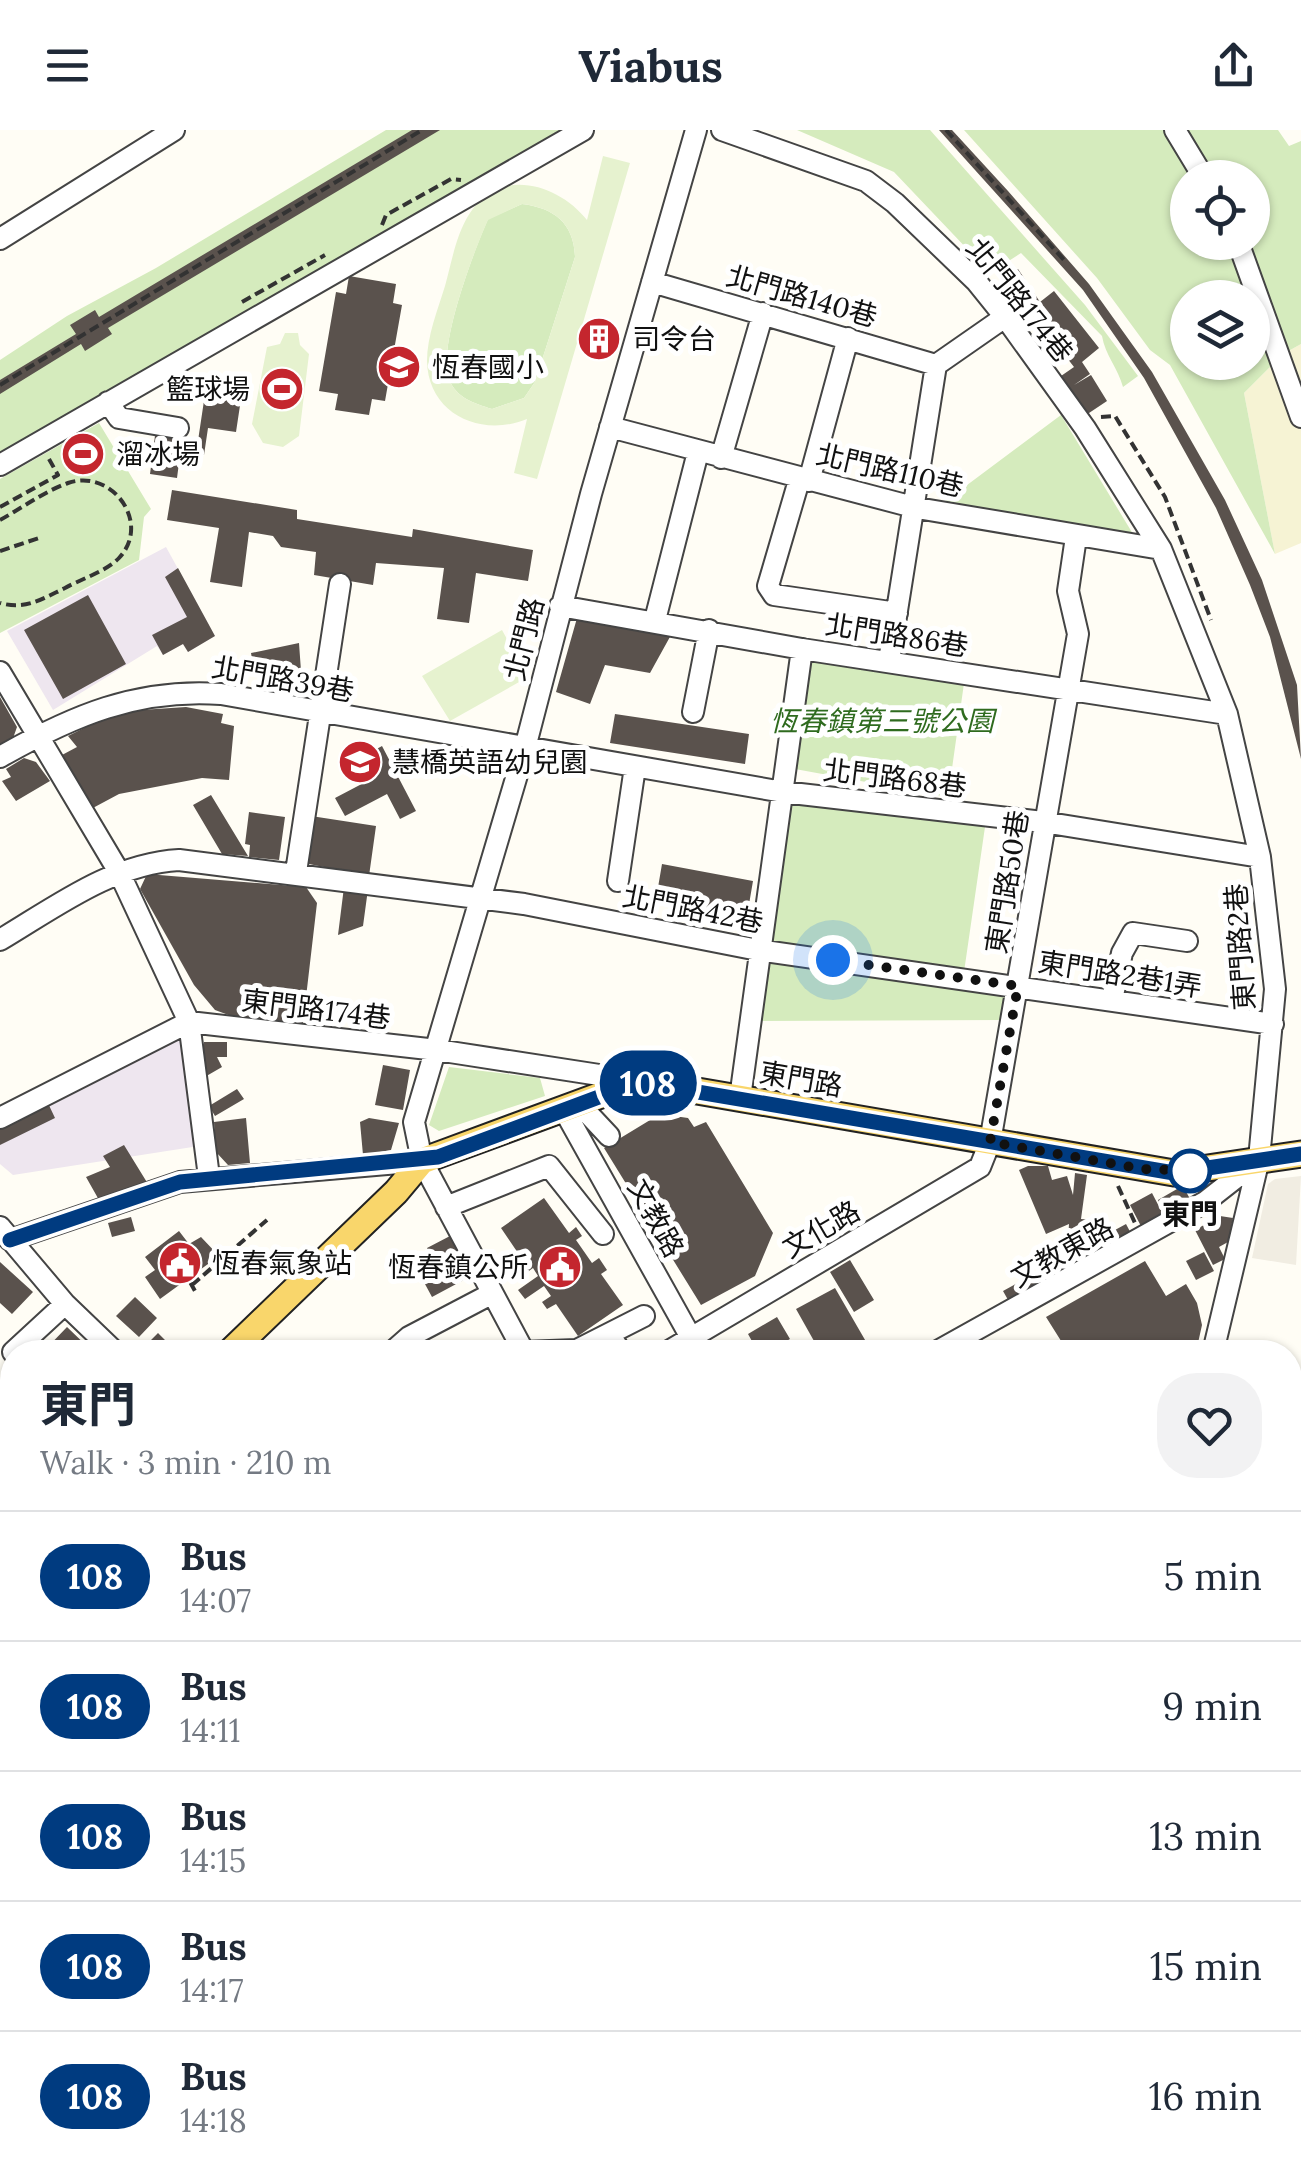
<!DOCTYPE html>
<html lang="en">
<head>
<meta charset="utf-8">
<style>
  :root { --surface:#fff; --page:#f2f2f3; --text:#1f2937; --muted:#747a83; --line:#e0e1e3 }
  body { margin:0; font-family:Lora,"Noto Sans TC",serif; background:var(--page); color:var(--text); height:100vh; display:flex; flex-direction:column; font-size:38px; white-space:nowrap }
  * { box-sizing:border-box; margin:0 }
  p { font-size:32px; color:var(--muted) }
  .icon { flex:none; width:55px; height:55px; fill:none; stroke:currentColor; stroke-width:2; stroke-linecap:round; stroke-linejoin:round }
  .map { position:relative; flex:1; overflow:hidden }
  .sheet { position:absolute; left:0px; top:1210px; width:1302px; height:840px; display:flex; flex-direction:column; background:var(--surface); border-radius:40px 40px 0 0; box-shadow:0 2px 8px #0004 }
  .sheet>* { flex:none }
  .badge { padding:0 20px; border-radius:32px; font-size:35px; line-height:65px }
  .tools { position:absolute; left:1170px; top:30px; display:grid; gap:20px }
  .tools a { display:grid; place-items:center; width:100px; height:100px; border-radius:50%; background:var(--surface); box-shadow:0 2px 8px #0004; font-size:50px }
  .you { position:absolute; width:50px; height:50px; margin:-25px; border:8px solid #fff; border-radius:50%; background:#1a73e8; box-shadow:0 0 0 15px #1a73e833 }
  .map>.badge { position:absolute; translate:-50% -50%; box-shadow:0 0 0 5px #fff }
  .round { display:grid; place-items:center; flex:none; width:105px; height:105px; border-radius:40px; background:var(--page) }
  .headline { display:flex; align-items:center; justify-content:space-between; height:170px; padding:0 40px }
  h1 { font-size:48px; font-weight:700; line-height:75px }
  ul { padding:0; list-style:none }
  li { display:flex; align-items:center; gap:30px; height:130px; padding:0 40px; border-top:2px solid var(--line) }
  li div { flex:1 }
  li b { display:block; font-size:38px }
  li em { font-style:normal }
  li .badge { min-width:110px; font-weight:700; text-align:center }
  header { display:flex; justify-content:space-between; align-items:center; height:130px; padding:0 40px; background:var(--surface); font-size:45px; font-weight:700 }
  .map>svg:first-child { display:block }
</style>
</head>
<body>
<header><svg class="icon" aria-label="menu" viewBox="0 0 24 24"><path d="M4 6h16M4 12h16M4 18h16"/></svg>Viabus<svg class="icon" aria-label="share" viewBox="0 0 24 24"><path d="M12 15V3M7 8l5-5 5 5M5 13v7h14v-7"/></svg></header>
<div class="map">
<svg width="1301" height="2050" viewBox="0 0 1301 2050">
  <rect width="100%" height="100%" fill="#fffdf5"/>
  <path fill="#eee6ef" d="M166,417L215,506L188,522L183,514L163,525L157,516L53,580L7,501Z
    M182,903L199,1016L13,1045L0,1034V993Z"/>
  <path fill="#f6f3d4" d="M1301,214V413L1275,424L1244,263L1283,224Z
    M1301,1412V2050H868L893,2038H1290V1444Z"/>
  <path fill="#d5ebbd" fill-rule="evenodd" d="M386,0H563L0,322V230L67,186L156,138Z
    M797,0H930L1085,175L1138,246L1123,257C1118,238 1105,225 1102,206L1021,123L990,143L894,42Z
    M964,0H1278L1289,16L1301,11V214L1283,224L1244,263L1275,424L1170,235L1150,220L1097,148ZM1188,48H1252V112H1188ZM1188,168H1252V232H1188Z
    M522,74C554,78 574,93 575,127L535,252L524,268L492,279C474,273 456,268 449,249C437,217 474,121 488,89Z
    M1061,285L1133,404L943,373Z
    M99,293L151,379L144,387L139,430L0,503V349Z
    M809,518L966,539L948,667L795,639Z
    M792,655L986,690L964,842L1007,852L1003,890L756,891Z
    M449,937L540,948L545,966L439,1001L429,995Z
    M559,2038H818L796,2050H563Z"/>
  <path fill="#e6f2cf" fill-rule="evenodd" d="M603,26L630,33L537,349L514,343L527,289C481,308 428,284 427,231C427,206 438,179 445,156C452,131 456,104 470,83C499,36 559,54 587,90ZM522,74C554,78 574,93 575,127L535,252L524,268L492,279C474,273 456,268 449,249C437,217 474,121 488,90Z
    M285,203H298L300,215L309,224L299,306L283,317L263,313L252,294L267,217L280,214Z
    M502,500L528,547L450,591L422,546Z"/>
  <path fill="#f1ede2" d="M1301,1046L1296,1135L1252,1128L1268,1054L1275,1049Z"/>
  <path fill="#5a524d" d="M412,0H440L108,198L112,204L85,221L81,214L0,264V250L76,204L70,195L95,180L99,187Z
    M939,0H952L1008,61L1089,154L1152,242L1225,370L1262,450L1297,555L1301,629L1270,507L1250,455L1216,378L1144,248L1083,160Z
    M1018,139L1040,172L1054,161L1099,218L1082,232L1090,244L1074,255L1091,245L1107,271L1086,285L1061,246L1074,237L1030,180L1034,177L1028,171L1018,179L998,154Z
    M349,146L396,154L393,173L402,175L385,271L372,269L369,285L335,280L338,264L319,261L336,162L346,164Z
    M592,189L615,194L606,230L583,224Z
    M208,244L244,249L236,302L208,298L204,325L196,324Z
    M156,298L183,302L177,348L150,344Z
    M172,360L297,380V389L412,407L413,399L533,420L528,451L476,443L469,493L437,489L444,438L376,433L373,455L314,445L316,422L281,417L273,406L249,402L242,457L210,452L219,398L167,390Z
    M178,438L215,506L188,522L183,514L163,525L152,505L187,487L165,447Z
    M88,465L126,534L63,569L24,500Z
    M579,481L671,505L650,543L605,535L590,574L556,562Z
    M299,513L301,541L267,549L265,538L254,540L251,523Z
    M0,567L17,597L12,611L0,618Z
    M186,577L223,584L221,593L234,596L229,650L202,648L119,664L91,679L62,625L77,617L68,606L98,591L141,580Z
    M615,584L749,604L745,634L610,613Z
    M382,616L416,681L400,689L387,664L345,686L335,668L375,647L364,626Z
    M24,628L36,632L50,651L16,671L2,651L11,647L6,639Z
    M211,665L248,726L222,724L193,675Z
    M249,682L285,687L279,730L249,727L250,715L245,714Z
    M311,686L376,696L369,746L309,734L306,727Z
    M662,734L753,751L747,786L656,769Z
    M147,744L306,757L317,773L303,893L234,887L215,880L194,855L140,759Z
    M344,757L368,759L363,796L338,805Z
    M204,912H227V927H217L222,937L203,948Z
    M383,935L410,940L403,980L375,975Z
    M237,959L244,969L215,986L209,976Z
    M46,969L55,988L0,1015V992Z
    M660,984L688,988L694,997L706,992L773,1103L755,1146L701,1175L604,1018Z
    M246,988L250,1033L228,1035L216,1022L214,992Z
    M369,988L399,993L391,1020L363,1025L360,992Z
    M124,1015L148,1054L99,1070L86,1047L110,1037L103,1026Z
    M1028,1036H1048L1052,1050L1067,1046L1073,1065L1075,1043L1087,1045L1081,1089L1094,1090L1091,1112L1068,1110L1069,1094L1046,1104L1019,1040Z
    M1177,1059L1185,1060L1193,1074L1168,1088L1158,1070Z
    M1152,1063L1166,1090L1144,1102L1130,1075Z
    M544,1068L569,1103L576,1097L582,1106L576,1110L592,1133L599,1128L607,1140L601,1144L623,1175L578,1206L556,1174L547,1179L542,1172L551,1166L544,1156L525,1169L518,1160L538,1146L533,1138L522,1146L514,1135L522,1129L501,1098Z
    M1220,1086L1233,1088L1228,1112L1219,1117L1225,1129L1213,1135L1195,1100Z
    M131,1087L135,1101L112,1107L108,1093Z
    M1126,1094L1135,1111L1012,1177L1003,1161Z
    M179,1101L189,1114L201,1107L219,1126L160,1169L145,1147L155,1140L145,1127Z
    M450,1106L473,1145L432,1167L419,1143L428,1137L432,1127L427,1118Z
    M1204,1122L1214,1141L1196,1150L1186,1131Z
    M850,1130L874,1170L854,1182L830,1142Z
    M1145,1131L1166,1166L1186,1154L1197,1173L1202,1195L1196,1222H1068L1046,1187Z
    M0,1132L33,1162L12,1184L0,1173Z
    M835,1158L872,1222H794L814,1211L796,1179Z
    M135,1167L157,1188L139,1207L116,1186Z
    M777,1187L790,1209L768,1222H758L748,1204Z
    M67,1197L93,1222H43Z
    M158,1203L168,1213L179,1222H156L147,1214Z
    M0,1307L12,1320V1399L2,1409Z
    M12,1450V1508L0,1490V1459Z
    M12,1628V1672L0,1673V1630Z
    M6,1930L12,1931V1988L3,1987Z
    M474,2038H500L507,2050H466L462,2044Z"/>
  <g fill="none" stroke-linecap="round" stroke-linejoin="round">
    <g stroke="#444" stroke-width="24">
      <path id="minor" d="M722,0L866,51L895,73L976,151L1005,187L1085,298L1161,419L1227,584L1260,727L1275,859L1259,1029L1213,1222
        M1175,0L1204,48
        M0,109L174,0
        M1238,112L1301,287
        M652,152L936,235
        M108,272L119,288L178,298
        M610,297L917,378L1161,419
        M721,328L763,183
        M0,335L583,0
        M800,347L768,456L774,465L897,483
        M809,351L848,208
        M560,476L802,519L1227,584
        M655,490L698,322
        M889,531L936,235L1005,187
        M0,542L119,742L189,892L209,1047
        M693,582L709,500
        M0,627C72,586 137,558 221,564L783,662L1043,692L1260,727
        M296,742L340,454
        M618,751L635,637
        M0,810C57,776 112,734 179,730L524,774L758,820L1273,894
        M1112,870L1122,823L1133,803L1187,811
        M189,892L437,920L638,951
        M740,968L802,519
        M580,975L609,1006
        M564,980L699,1222
        M0,988L189,892
        M446,1077L549,1036L603,1104
        M0,1097L65,1174L115,1222
        M10,1110L180,1052L422,1031
        M609,1204L621,1222
        M13,1222L65,1174
        M392,1222L409,1207L491,1164
        M523,1222L577,1220L644,1186
        M524,1222L422,1031L414,992L525,618L591,364L696,0
        M667,1222L980,1037L990,1012L1078,504L1068,461L1076,407
        M936,1222L1205,1072L1256,1032
        M0,1548L12,1558
        M1290,1720L1301,1704
        M0,1756L12,1750
        M0,1789L12,1814
        M0,2004L12,2005
        M59,2038L74,2050
        M381,2050H399
        M1064,2050L1072,2038"/>
    </g>
    <g stroke="#222" stroke-width="29">
      <path id="major" d="M230,1222L396,1062L422,1031L639,951L1174,1043L1301,1024
        M0,1442L12,1430"/>
    </g>
    <path stroke="#333" stroke-width="4" stroke-dasharray="10 5" stroke-linecap="butt" d="M946,0L1064,130
      M382,95L386,85L451,49L461,50
      M242,172L325,125
      M0,255L422,0
      M1101,287L1115,286L1165,367L1211,490
      M0,377L58,345L49,329
      M0,390C22,378 45,361 68,353C112,338 152,393 119,428C107,441 81,449 65,458C42,469 26,480 0,473
      M0,421L42,407
      M1118,1056L1135,1093
      M190,1152L195,1161
      M192,1155L267,1090"/>
    <use href="#minor" stroke="#fff" stroke-width="20"/>
    <use href="#major" stroke="#f9d66b" stroke-width="25"/>
  </g>
  <g fill="none" stroke-linecap="round" stroke-linejoin="round">
    <g stroke="#fff" stroke-width="22">
      <path id="line" d="M10,1110L180,1052L438,1027L639,952L1174,1043L1301,1024"/>
    </g>
    <use href="#line" stroke="#003b80" stroke-width="15"/>
    <path stroke="#111" stroke-width="10" stroke-dasharray="0 18" d="M833,830L1018,856L990,1012L1143,1039L1195,1041H1190"/>
  </g>
  <defs>
    <g id="building-disc" transform="scale(2.25)"><circle r="9.5" fill="#c4262e" stroke="#fff"/><path d="M-4-6H4V6H1V3H-1V6H-4ZM-2.5-4.3h1.7v1.8h-1.7ZM.8-4.3h1.7v1.8H.8ZM-2.5-1h1.7V.8h-1.7ZM.8-1h1.7V.8H.8Z" fill="#fff"/></g>
    <g id="school-disc" transform="scale(2.25)"><circle r="9.5" fill="#c4262e" stroke="#fff"/><path d="M0-5L7-2L0 1L-7-2ZM-4 1L0 2.5L4 1V4Q0 6-4 4Z" fill="#fff"/></g>
    <g id="stadium-disc" transform="scale(2.25)"><circle r="9.5" fill="#c4262e" stroke="#fff"/><path d="M0-5a6.5 5 0 1 0 0 10a6.5 5 0 1 0 0-10ZM-3.5-1.8h7v3.6h-7Z" fill="#fff"/></g>
    <g id="civic-disc" transform="scale(2.25)"><circle r="9.5" fill="#c4262e" stroke="#fff"/><path d="M-.6-6.5H3V-4.5H.6V-3L4-1V1h2V6H-6V1h2V-1L-.6-3ZM-1.2 2.5V6h2.4V2.5Z" fill="#fff"/></g>
  </defs>
  <g fill-rule="evenodd">
    <use href="#building-disc" x="599" y="209"/>
    <use href="#school-disc" x="399" y="237"/>
    <use href="#stadium-disc" x="282" y="259"/>
    <use href="#stadium-disc" x="83" y="324"/>
    <use href="#school-disc" x="360" y="632"/>
    <use href="#civic-disc" x="180" y="1133"/>
    <use href="#civic-disc" x="560" y="1137"/>
  </g>
  <circle fill="#fff" stroke="#003b80" stroke-width="5" cx="1190" cy="1041" r="20"/>
  <g text-anchor="middle" stroke-width="10" stroke-linejoin="round" paint-order="stroke">
    <g font-size="28" fill="#111" stroke="#fff">
      <text transform="translate(802 166) rotate(16)" y="10">北門路140巷</text>
      <text transform="translate(1020 170) rotate(51)" y="10">北門路174巷</text>
      <text transform="translate(890 340) rotate(13)" y="10">北門路110巷</text>
      <text transform="translate(897 505) rotate(9)" y="10">北門路86巷</text>
      <text transform="translate(524 509) rotate(-76)" y="10">北門路</text>
      <text transform="translate(283 549) rotate(10)" y="10">北門路39巷</text>
      <text transform="translate(895 648) rotate(7)" y="10">北門路68巷</text>
      <text transform="translate(1007 752) rotate(-81)" y="10">東門路50巷</text>
      <text transform="translate(693 779) rotate(11)" y="10">北門路42巷</text>
      <text transform="translate(1240 817) rotate(-94)" y="10">東門路2巷</text>
      <text transform="translate(1120 844) rotate(9)" y="10">東門路2巷1弄</text>
      <text transform="translate(316 879) rotate(7)" y="10">東門路174巷</text>
      <text transform="translate(801 949) rotate(10)" y="10">東門路</text>
      <text transform="translate(656 1088) rotate(61)" y="10">文教路</text>
      <text transform="translate(821 1099) rotate(-30)" y="10">文化路</text>
      <text transform="translate(1062 1122) rotate(-29)" y="10">文教東路</text>
    </g>
    <g font-size="28" fill="#111" stroke="#fff" text-anchor="start">
      <text x="632" y="219">司令台</text>
      <text x="432" y="247">恆春國小</text>
      <text x="250" y="269" text-anchor="end">籃球場</text>
      <text x="116" y="334">溜冰場</text>
      <text x="392" y="642">慧橋英語幼兒園</text>
      <text x="212" y="1143">恆春氣象站</text>
      <text x="528" y="1147" text-anchor="end">恆春鎮公所</text>
    </g>
    <g font-size="28" font-style="italic" fill="#2f6b1f" stroke="#fff">
      <text x="882" y="601">恆春鎮第三號公園</text>
    </g>
    <g font-size="28" font-weight="bold" fill="#111" stroke="#fff">
      <text x="1190" y="1094">東門</text>
    </g>
  </g>
</svg>
<div class="tools">
<a><svg class="icon" aria-label="locate" viewBox="0 0 24 24"><circle cx="12" cy="12" r="6"/><path d="M12 2v4M12 18v4M2 12h4M18 12h4"/></svg></a>
<a><svg class="icon" aria-label="layers" viewBox="0 0 24 24"><path d="M12 4l9 5-9 5-9-5zM3 14l9 5 9-5"/></svg></a>
</div>
<div class="you" style="left:833px;top:830px"></div>
<b class="badge" style="left:648px;top:953px;background:#003b80;color:#fff">108</b>
<section class="sheet">
<div class="headline"><div><h1>東門</h1><p>Walk · 3 min · 210 m</p></div><a class="round"><svg class="icon" aria-label="heart" viewBox="0 0 24 24"><path d="M12 20l-8-8c-3-5 5-10 8-4 3-6 11-1 8 4z"/></svg></a></div>
<ul>
<li><span class="badge" style="background:#003b80;color:#fff">108</span><div><b>Bus</b><p>14:07</p></div><em>5 min</em></li>
<li><span class="badge" style="background:#003b80;color:#fff">108</span><div><b>Bus</b><p>14:11</p></div><em>9 min</em></li>
<li><span class="badge" style="background:#003b80;color:#fff">108</span><div><b>Bus</b><p>14:15</p></div><em>13 min</em></li>
<li><span class="badge" style="background:#003b80;color:#fff">108</span><div><b>Bus</b><p>14:17</p></div><em>15 min</em></li>
<li><span class="badge" style="background:#003b80;color:#fff">108</span><div><b>Bus</b><p>14:18</p></div><em>16 min</em></li>
</ul>
</section>
</div>
</body>
</html>
